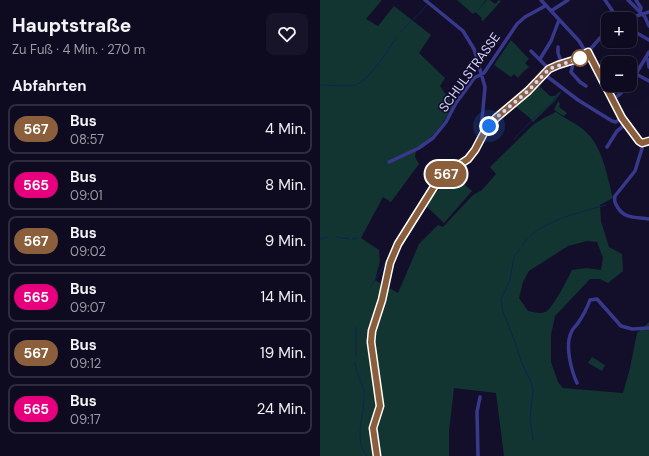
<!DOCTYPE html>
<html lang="de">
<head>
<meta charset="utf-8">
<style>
  :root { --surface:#0e0b20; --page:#171429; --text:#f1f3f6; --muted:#9b9ba5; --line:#2e2b3e }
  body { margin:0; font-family:"DM Sans",sans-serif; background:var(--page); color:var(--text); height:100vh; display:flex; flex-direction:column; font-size:15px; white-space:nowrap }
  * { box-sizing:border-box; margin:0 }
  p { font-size:13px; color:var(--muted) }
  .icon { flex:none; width:22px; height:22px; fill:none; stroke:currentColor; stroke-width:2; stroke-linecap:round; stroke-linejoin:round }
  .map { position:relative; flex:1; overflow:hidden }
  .side { display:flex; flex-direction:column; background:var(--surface); width:320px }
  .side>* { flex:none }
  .badge { padding:0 8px; border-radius:13px; font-size:14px; line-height:26px }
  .tools { position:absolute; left:281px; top:12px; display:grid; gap:8px }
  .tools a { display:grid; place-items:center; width:36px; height:36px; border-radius:8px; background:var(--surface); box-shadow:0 4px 16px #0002,0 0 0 1px var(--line); font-size:20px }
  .you { position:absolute; width:20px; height:20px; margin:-10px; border:3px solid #fff; border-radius:50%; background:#1a73e8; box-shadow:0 0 0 6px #1a73e833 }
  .map>.badge { position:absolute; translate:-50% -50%; box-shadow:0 0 0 2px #fff }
  h2 { padding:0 12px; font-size:15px; line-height:36px }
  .round { display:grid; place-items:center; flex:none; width:42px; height:42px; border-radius:8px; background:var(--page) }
  .summary { display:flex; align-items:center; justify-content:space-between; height:68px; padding:0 12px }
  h1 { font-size:19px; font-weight:800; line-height:30px }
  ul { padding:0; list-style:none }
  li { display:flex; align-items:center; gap:12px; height:50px; margin:0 8px 6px; padding:0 4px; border:2px solid var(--line); border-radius:8px }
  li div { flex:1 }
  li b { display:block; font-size:15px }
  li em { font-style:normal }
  li .badge { min-width:44px; font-weight:700; text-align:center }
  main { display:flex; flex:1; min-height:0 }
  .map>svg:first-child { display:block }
</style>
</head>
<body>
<main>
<section class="side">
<div class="summary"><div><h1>Hauptstraße</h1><p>Zu Fuß · 4 Min. · 270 m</p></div><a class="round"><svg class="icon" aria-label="heart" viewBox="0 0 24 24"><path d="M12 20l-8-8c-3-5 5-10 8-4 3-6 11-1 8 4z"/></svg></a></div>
<h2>Abfahrten</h2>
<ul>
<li><span class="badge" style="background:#8b5e3c;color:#fff">567</span><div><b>Bus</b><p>08:57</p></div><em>4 Min.</em></li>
<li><span class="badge" style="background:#e6007e;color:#fff">565</span><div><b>Bus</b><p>09:01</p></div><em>8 Min.</em></li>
<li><span class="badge" style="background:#8b5e3c;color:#fff">567</span><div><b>Bus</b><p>09:02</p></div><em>9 Min.</em></li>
<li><span class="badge" style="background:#e6007e;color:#fff">565</span><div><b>Bus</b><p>09:07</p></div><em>14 Min.</em></li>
<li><span class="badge" style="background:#8b5e3c;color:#fff">567</span><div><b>Bus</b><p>09:12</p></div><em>19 Min.</em></li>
<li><span class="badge" style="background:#e6007e;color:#fff">565</span><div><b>Bus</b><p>09:17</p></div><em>24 Min.</em></li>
</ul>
</section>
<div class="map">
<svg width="329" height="456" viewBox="0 0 329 456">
  <rect width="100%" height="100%" fill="#130f2a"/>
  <path fill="#123532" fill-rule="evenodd" d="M0,0H62L46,19L58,26L74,6L111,35L99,53L125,78L120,86L133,105C123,125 114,136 96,150L95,157L99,164L71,202L63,197L41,238L59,250L60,261L55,280L78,293L99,244L118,225L123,227L153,195L162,190L176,174L170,167L213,125L222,119L236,112C246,119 257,124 265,131C283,147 287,176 293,198L280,205L281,221L289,247L302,254L303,271L288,283L280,279H270L235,316L231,335V362L238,382L243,388L303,393L310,368L317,333L329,322V456H184L176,393L134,388L129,431V456H0ZM267,241L277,242L283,258L281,270L267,268L252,270C247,280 235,304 227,311C221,315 214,312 208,311L199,298L203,282L209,271L248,246ZM51,371H53L58,402H56Z
    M137,0H166L156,12L167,0H170L175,4L179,0L181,1L163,21L161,20L162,18L155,12L153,14Z
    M191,40L209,59L205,63L209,67L202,73L198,78L194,74L191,77L174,65Z
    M217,84L230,96H235L239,92H241L235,101L213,122L210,118L195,106Z
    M238,101L240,104L239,107L247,113L244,116L234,110Z
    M133,174L152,191L124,223L105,205Z
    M272,357L285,365L282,371L268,363Z"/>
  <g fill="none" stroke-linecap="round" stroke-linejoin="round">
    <path stroke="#0a254f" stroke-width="1" d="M81,32C89,22 99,15 107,5
      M0,85C9,85 27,87 35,85C49,81 68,50 76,38
      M194,139L214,118L231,104L240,92
      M16,237L29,239
      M0,239L8,237
      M32,239L38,238
      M202,246C215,222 261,212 286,205
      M200,249L195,255L193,261L190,280L181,299L183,312L195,342L201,361L211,382L213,391L210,418L213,440
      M69,256L98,207
      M50,288L67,260
      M36,355V327
      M35,363C36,367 37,371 38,375C40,382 43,384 44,392C46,412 32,440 47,456"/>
    <path stroke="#38388c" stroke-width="3.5" d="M105,0L143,31L154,49L165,87L162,120L165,131
      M221,0L259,41L279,73L302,117L319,141L322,143L329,141
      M285,0L298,19
      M308,0L325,17L329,26
      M316,0L321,8L320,12
      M231,11L248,0
      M307,19L329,12
      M310,29L329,40
      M238,47V53L242,64
      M211,51L229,69
      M326,58L328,60L329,67
      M220,59L231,41L239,20
      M254,61L251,72L260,82L266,86
      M224,74L258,100L292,121L296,122L302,117
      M316,74L329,81
      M310,85L315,80L317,72L329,52
      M292,100L300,94L309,85
      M324,142L315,171L295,196C294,201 295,203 298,208C305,219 316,217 329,219
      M287,147L297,131L306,124
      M69,162L99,148L113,138L126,122L136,103L150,84L154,78L164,73L197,24L205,17L225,6
      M257,383C251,370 245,346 251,333C252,329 256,326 258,323C263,316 267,308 270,300L277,299L301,326L312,329L329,328
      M57,456L53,427L60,406L51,348L52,331L62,300L72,257L102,205L117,182L124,175L148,159L155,150L165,131L176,118L208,91L229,69L260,58L267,53L288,29
      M158,456L157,412L160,397"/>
  </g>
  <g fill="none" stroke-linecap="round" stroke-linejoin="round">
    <g stroke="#fff" stroke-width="9">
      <path id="line" d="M57,456L53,428L60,406L51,342L52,331L62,300L70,263L78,244L117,182L124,175L148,159L155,150L165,131L176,118L208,91L229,69L238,65L257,59L268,52L302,118L319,141L322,143L329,141"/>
    </g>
    <use href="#line" stroke="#8b5e3c" stroke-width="6"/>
    <path stroke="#dbd8ff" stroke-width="4" stroke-dasharray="0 7.2" d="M169,126L176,118L208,91L229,69L260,58"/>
  </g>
  <circle fill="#fff" stroke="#8b5e3c" stroke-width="2" cx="260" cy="58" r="8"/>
  <g text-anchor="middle" stroke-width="3.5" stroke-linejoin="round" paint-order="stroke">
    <g font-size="13" fill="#dbd8ff" stroke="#130f2a">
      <text transform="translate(149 72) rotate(-54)" y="5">SCHULSTRASSE</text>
    </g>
  </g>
</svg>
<div class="tools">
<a>+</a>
<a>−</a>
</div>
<div class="you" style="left:169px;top:126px"></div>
<b class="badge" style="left:126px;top:174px;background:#8b5e3c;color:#fff">567</b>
</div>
</main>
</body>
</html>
